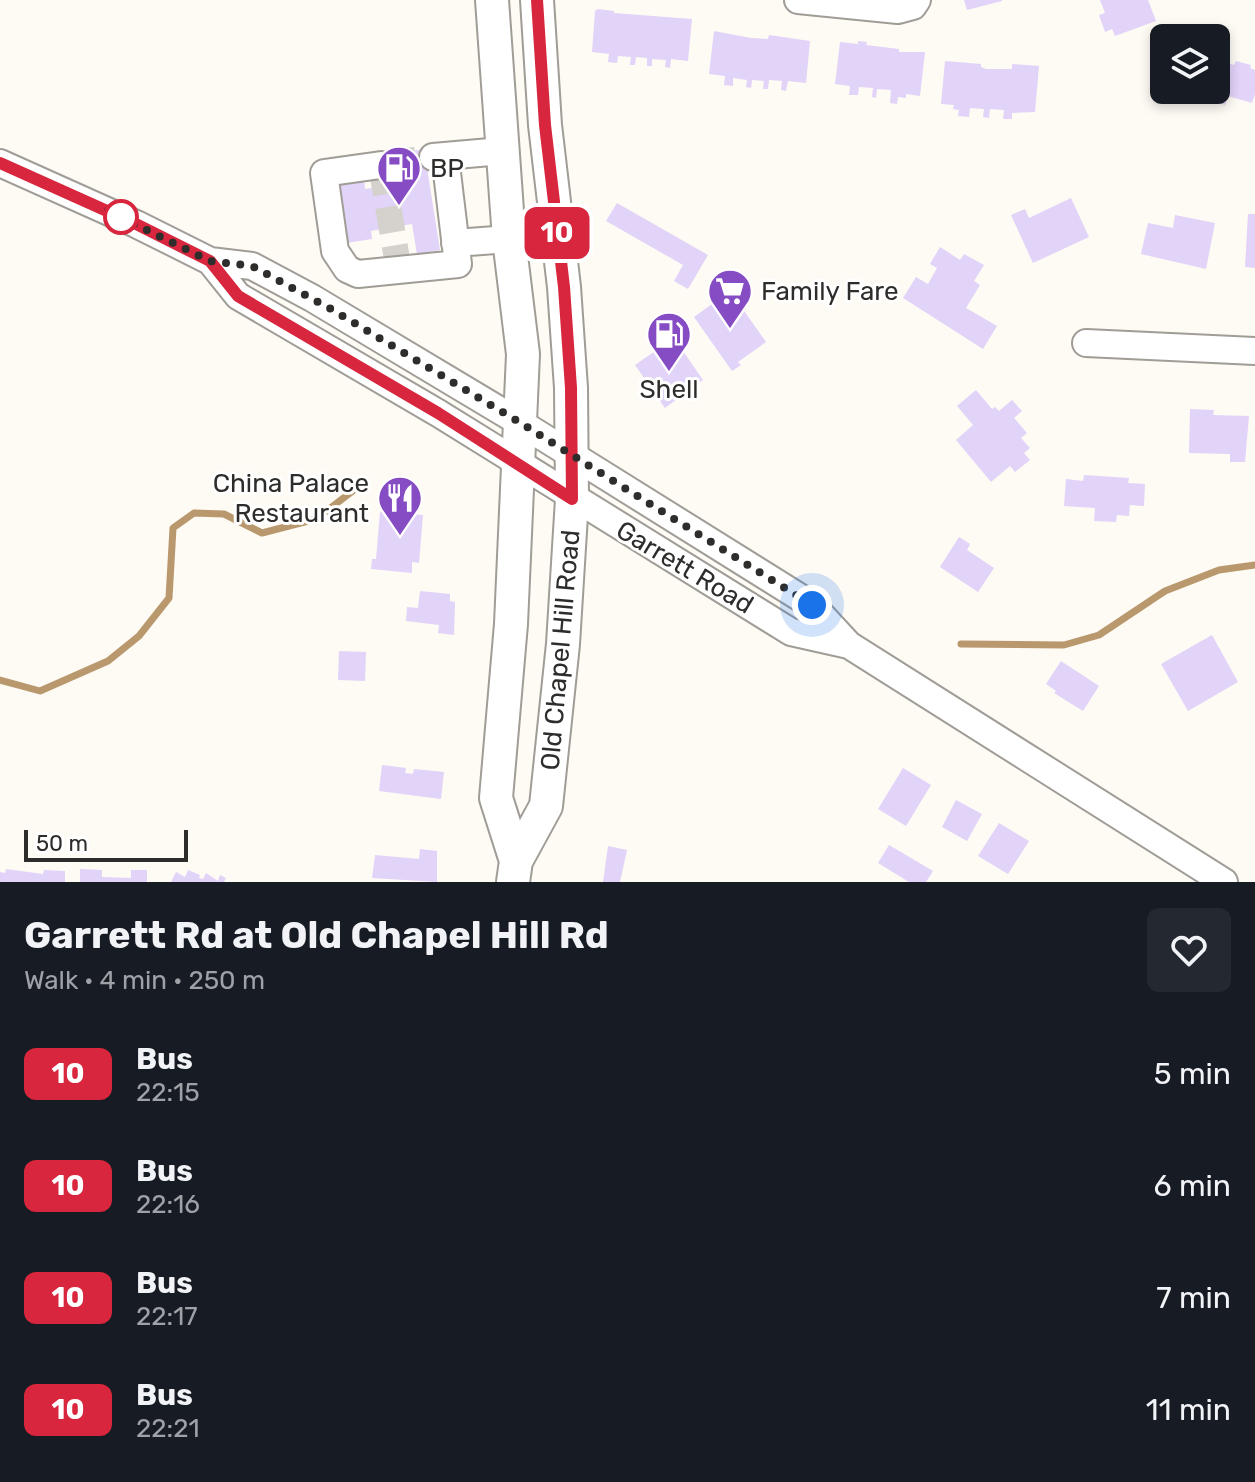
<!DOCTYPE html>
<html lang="en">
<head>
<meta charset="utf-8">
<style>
  :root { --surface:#171b24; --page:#242831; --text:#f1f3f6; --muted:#9ea1a6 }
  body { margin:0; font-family:Rubik,sans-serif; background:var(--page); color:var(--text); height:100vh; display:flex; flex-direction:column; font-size:30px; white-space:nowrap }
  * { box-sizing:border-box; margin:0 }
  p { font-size:26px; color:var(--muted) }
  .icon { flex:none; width:44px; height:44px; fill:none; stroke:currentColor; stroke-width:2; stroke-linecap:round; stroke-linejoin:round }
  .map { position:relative; height:882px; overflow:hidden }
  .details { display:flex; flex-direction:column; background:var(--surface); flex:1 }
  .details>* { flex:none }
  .badge { padding:0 16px; border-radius:12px; font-size:28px; line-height:52px }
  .buttons { position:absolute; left:1150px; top:24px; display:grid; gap:16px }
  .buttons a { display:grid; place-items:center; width:80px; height:80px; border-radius:12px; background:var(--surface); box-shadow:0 4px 12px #0003; font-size:40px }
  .scale { position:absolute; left:24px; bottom:20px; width:164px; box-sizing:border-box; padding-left:8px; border:4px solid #2f2d2b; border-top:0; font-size:22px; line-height:28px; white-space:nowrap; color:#2f2d2b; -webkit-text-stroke:6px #fff; paint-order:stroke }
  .you { position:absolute; width:40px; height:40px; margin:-20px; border:6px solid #fff; border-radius:50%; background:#1a73e8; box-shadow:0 0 0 12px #1a73e833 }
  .map>.badge { position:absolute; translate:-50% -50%; box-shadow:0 0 0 4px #fff }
  .round { display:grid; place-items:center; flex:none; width:84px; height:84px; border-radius:12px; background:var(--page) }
  .headline { display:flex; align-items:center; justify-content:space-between; height:136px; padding:0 24px }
  h1 { font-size:38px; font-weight:700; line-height:60px }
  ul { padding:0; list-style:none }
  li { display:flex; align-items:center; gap:24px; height:112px; padding:0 24px }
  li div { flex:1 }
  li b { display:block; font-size:30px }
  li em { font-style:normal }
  li .badge { min-width:88px; font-weight:700; text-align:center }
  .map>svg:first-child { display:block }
</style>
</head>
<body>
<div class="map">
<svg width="1255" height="882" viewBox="0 0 1255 882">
  <rect width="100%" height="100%" fill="#fefaf4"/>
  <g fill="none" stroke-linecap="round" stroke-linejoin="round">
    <path stroke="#b9986e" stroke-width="7" d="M961,644L1064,645L1099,635L1165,591L1219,570L1255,565
      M0,680L40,691L108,661L139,636L169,598L173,528L194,513L224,514L262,533L316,519L354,490"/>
  </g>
  <path fill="#e2d3f9" d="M964,0H1002V1L967,10Z
    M1100,0H1148L1156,21L1115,36L1112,29L1105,32L1099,15L1105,13Z
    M598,9L614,11V13L692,19L688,61L671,59L670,68L665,67L666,60L652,59V66H647V58L636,57L635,65H630L631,57L618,56L617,63L608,62L609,54L592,52L595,11Z
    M714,31L751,38L768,39L769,35L810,41L806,83L788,81L786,91L781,90L782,81L769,80L768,89H763L764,81L752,80L751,88L746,87L747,80L733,78V86L724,85L725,76L709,74Z
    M858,41L867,42L866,45L899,49V52H925L920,96L906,94V98L898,97L897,104L890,103L891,90L877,89L876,98L872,97L873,88L859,87L858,95H849L850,86L835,84L840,42L858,44Z
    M1216,60L1234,65L1236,61L1251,65L1250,68L1255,70V94L1252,103L1228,96L1225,105L1185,93L1186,90H1216Z
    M945,61L981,64V67L986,69H1012V64L1039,66L1035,112L1012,113V119H1003L1004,110L990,109L989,118L983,117L984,109L970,108L969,117L958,116L959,110L953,109L954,105L941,104Z
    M424,149L440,250L417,254L412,224L371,231L372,239L340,244L331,184L364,179L365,189L406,183L401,153Z
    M1071,198L1089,237L1033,263L1011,215L1025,209L1029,218Z
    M617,203L708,255L688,289L674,281L683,265L606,221Z
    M1248,214H1255V268L1245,267Z
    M1175,215L1215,223L1206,269L1141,254L1148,223L1173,228Z
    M940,247L960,260L964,254L984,265L974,281L980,285L966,308L997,326L983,349L903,298L916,277L928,284L937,268L930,264Z
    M730,291L766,342L738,362L741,365L732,371L694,317Z
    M674,338L703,380L665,408L635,365Z
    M976,390L992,409L995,407L999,411L1012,400L1022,411L1014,418L1027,433L1021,438L1030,448L1024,453L1030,460L1015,472L1010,466L991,482L956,440L973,425L957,406Z
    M1190,409L1214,410L1213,415L1249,416L1245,462H1230V454L1189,453Z
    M1084,475L1129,478L1128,483L1145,484L1144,506L1130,505L1129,516L1117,515L1116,522L1094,521L1095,508L1064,506L1066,479L1083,481Z
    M380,512L423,515L419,563L412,562V573L371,569L372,559H376Z
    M959,537L970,544L967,550L994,568L978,592L940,567Z
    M420,591L450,594V601L455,602L454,635L438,633L439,625L406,621L407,607L418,608Z
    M1212,635L1238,682L1188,711L1161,664Z
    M339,651L366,652L365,681L338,680Z
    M1061,661L1099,686L1083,711L1054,693L1056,691L1046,684Z
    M382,765L406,768L405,773L413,774L414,769L444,772L441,799L379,791Z
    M903,768L931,785L906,826L878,809Z
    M956,800L982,814L967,841L942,827Z
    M999,823L1029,841L1008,874L978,856Z
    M889,845L933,871L926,882H909L878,863Z
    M608,846L627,850L620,882H603Z
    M420,849L437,851V882L372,878L375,855L419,859Z
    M6,869L43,874L44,870L65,871V882H0V872L5,873Z
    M80,869L102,870V877L131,878V870H147V882H80Z
    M188,870L200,875L199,878L203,879L206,873L218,881L220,875L226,878L224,882H171L176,872L185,877Z"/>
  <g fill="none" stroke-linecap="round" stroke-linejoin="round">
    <path stroke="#d5d1cc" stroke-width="26" stroke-dasharray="26 13" stroke-linecap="butt" d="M399,271L381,165L433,157"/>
    <g stroke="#a09c96" stroke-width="30">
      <path id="minor" d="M798,0L898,10L913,6L917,0
        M433,157L502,151
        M0,163L136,224L210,261L252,266L312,298L519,422L812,605L849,645L1224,882
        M381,165L324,173L335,251L347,269L358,274L458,264L445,156
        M455,243L509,239
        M210,261L238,296L438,413L791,632L849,645
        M1086,343L1255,351"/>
    </g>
    <g stroke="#a09c96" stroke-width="36">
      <path id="major" d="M492,0L509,239L523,354L511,624L496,798L516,861
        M513,882L516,861L546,806L563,644L572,499L571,388L564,287L545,125L537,0"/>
    </g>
    <use href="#minor" stroke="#fff" stroke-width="26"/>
    <use href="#major" stroke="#fff" stroke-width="32"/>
  </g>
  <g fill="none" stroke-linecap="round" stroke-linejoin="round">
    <g stroke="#fff" stroke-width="18">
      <path id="line" d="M0,163L136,224L210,261L238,296L438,413L572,499L571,388L564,287L545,125L537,0"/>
    </g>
    <use href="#line" stroke="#d7263d" stroke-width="12"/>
    <path stroke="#2f2d2b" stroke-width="8" stroke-dasharray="0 14.4" d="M121,217L108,211L210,261L252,266L331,309L519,422L812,605"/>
  </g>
  <defs>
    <g id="fuel-pin" transform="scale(2.3)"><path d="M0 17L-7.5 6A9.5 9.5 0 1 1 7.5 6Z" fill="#864cc3" stroke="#fff"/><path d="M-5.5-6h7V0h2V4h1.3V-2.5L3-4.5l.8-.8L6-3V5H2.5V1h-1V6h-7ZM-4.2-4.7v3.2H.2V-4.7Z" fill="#fff"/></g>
    <g id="supermarket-pin" transform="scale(2.3)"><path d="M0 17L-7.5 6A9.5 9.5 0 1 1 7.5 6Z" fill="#864cc3" stroke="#fff"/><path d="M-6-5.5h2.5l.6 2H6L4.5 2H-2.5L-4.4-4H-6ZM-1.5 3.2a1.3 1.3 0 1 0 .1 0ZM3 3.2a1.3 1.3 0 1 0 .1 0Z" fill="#fff"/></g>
    <g id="restaurant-pin" transform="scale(2.3)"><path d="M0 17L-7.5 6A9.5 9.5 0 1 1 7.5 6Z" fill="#864cc3" stroke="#fff"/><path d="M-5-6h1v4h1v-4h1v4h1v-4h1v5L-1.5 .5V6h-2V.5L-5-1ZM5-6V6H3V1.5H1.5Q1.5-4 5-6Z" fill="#fff"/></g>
  </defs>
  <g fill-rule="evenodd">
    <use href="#fuel-pin" x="399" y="168"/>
    <use href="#supermarket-pin" x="730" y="291"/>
    <use href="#fuel-pin" x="669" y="334"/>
    <use href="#restaurant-pin" x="400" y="498"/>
  </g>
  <circle fill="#fff" stroke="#d7263d" stroke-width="4" cx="121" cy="217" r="16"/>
  <g text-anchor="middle" stroke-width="6" stroke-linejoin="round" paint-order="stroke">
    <g font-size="26" fill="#2f2d2b" stroke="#fff" text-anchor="start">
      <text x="430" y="177">BP</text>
      <text x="761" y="300">Family Fare</text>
      <text x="669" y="398" text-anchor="middle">Shell</text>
      <text x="369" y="492" text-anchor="end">China Palace<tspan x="369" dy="30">Restaurant</tspan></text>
    </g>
    <g font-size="26" fill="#2f2d2b" stroke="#fff">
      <text transform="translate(685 567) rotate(31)" y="9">Garrett Road</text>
      <text transform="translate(560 650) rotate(-85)" y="9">Old Chapel Hill Road</text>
    </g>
  </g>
</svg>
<div class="buttons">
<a><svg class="icon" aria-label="layers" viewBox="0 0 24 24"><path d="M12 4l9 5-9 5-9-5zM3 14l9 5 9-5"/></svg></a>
</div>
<div class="scale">50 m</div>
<div class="you" style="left:812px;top:605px"></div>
<b class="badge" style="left:557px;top:233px;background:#d7263d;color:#fff">10</b>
</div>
<section class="details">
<div class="headline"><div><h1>Garrett Rd at Old Chapel Hill Rd</h1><p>Walk · 4 min · 250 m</p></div><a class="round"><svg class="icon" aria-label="heart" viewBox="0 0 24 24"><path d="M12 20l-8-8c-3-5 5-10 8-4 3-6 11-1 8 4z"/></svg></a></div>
<ul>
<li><span class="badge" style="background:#d7263d;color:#fff">10</span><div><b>Bus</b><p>22:15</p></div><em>5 min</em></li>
<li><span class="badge" style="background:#d7263d;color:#fff">10</span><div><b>Bus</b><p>22:16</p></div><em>6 min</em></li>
<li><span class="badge" style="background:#d7263d;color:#fff">10</span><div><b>Bus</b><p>22:17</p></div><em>7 min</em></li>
<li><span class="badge" style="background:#d7263d;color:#fff">10</span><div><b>Bus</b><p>22:21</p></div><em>11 min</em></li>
</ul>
</section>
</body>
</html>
